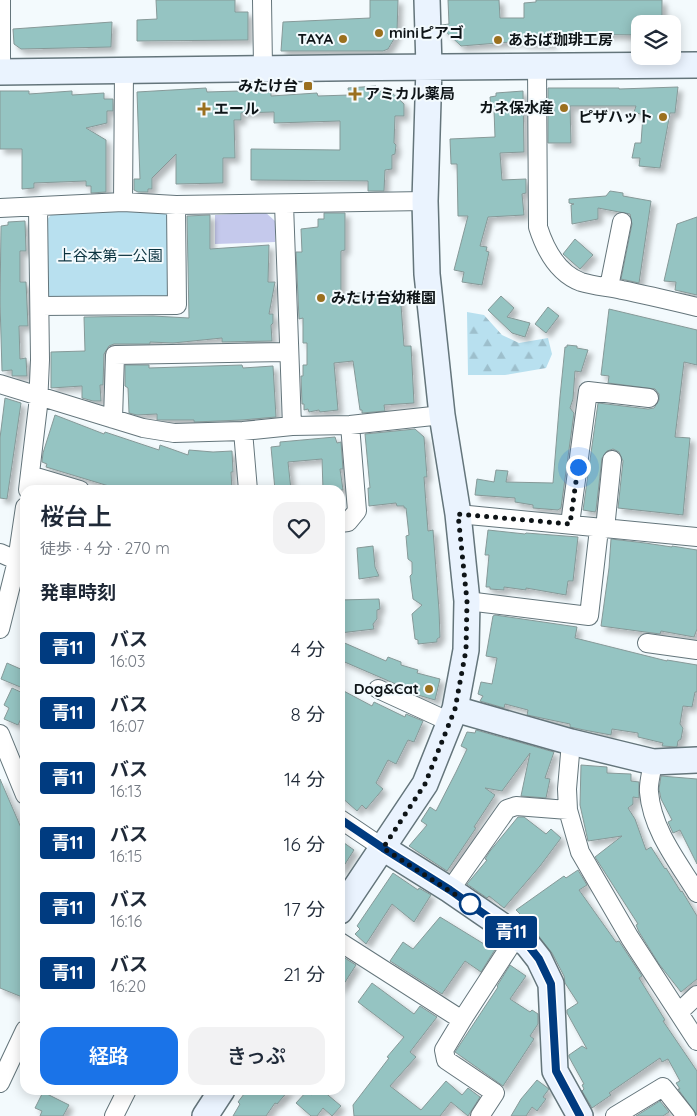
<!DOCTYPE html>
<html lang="ja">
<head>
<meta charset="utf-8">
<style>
  :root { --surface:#fff; --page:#f2f2f3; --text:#1f2937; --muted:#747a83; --accent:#1a73e8 }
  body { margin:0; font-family:Quicksand,"Noto Sans JP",sans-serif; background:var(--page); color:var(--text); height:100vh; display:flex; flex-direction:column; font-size:19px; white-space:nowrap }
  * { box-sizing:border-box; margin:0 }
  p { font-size:16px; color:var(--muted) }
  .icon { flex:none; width:28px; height:28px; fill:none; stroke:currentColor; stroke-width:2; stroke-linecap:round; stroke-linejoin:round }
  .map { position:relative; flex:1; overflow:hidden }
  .panel { position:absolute; left:20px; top:485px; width:325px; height:610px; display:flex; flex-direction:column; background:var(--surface); border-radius:15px; box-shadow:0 2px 12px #0003 }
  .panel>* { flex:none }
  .badge { padding:0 10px; border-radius:4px; font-size:18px; line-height:32px }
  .tools { position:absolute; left:631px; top:15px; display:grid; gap:10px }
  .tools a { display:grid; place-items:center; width:50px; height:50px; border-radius:10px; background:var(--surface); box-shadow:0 2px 12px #0003; font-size:25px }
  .you { position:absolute; width:25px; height:25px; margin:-12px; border:4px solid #fff; border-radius:50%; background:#1a73e8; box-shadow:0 0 0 8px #1a73e833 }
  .map>.badge { position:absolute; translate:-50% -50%; box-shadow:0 0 0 2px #fff }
  h2 { padding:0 20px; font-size:19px; line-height:45px }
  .round { display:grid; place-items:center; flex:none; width:52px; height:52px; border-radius:15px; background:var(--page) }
  .summary { display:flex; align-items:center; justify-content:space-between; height:85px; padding:0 20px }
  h1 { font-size:24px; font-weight:600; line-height:38px }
  .primary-button { display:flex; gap:10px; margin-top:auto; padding:10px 20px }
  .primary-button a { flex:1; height:58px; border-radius:15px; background:var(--accent); color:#fff; font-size:20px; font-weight:600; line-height:58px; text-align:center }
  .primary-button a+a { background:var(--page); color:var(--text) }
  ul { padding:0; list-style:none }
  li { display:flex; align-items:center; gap:15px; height:65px; padding:0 20px }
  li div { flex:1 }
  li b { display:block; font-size:19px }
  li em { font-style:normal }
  li .badge { min-width:55px; font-weight:700; text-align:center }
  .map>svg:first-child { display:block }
</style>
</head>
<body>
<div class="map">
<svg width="697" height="1116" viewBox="0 0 697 1116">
  <defs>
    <pattern id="forest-firs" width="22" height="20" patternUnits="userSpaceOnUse" patternTransform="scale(1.25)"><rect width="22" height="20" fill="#b8e0ef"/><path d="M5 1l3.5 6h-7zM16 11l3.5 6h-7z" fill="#9dbfcc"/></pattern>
    <filter id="shadow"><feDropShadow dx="4.5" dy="4.5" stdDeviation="2.5" flood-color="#0004"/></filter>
  </defs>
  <rect width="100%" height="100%" fill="#f3fafd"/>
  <path fill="url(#forest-firs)" d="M467,312L484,315L502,335L519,343L548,338L552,354L546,368L505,375H468Z"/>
  <path fill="#b8e0ef" d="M175,210L177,300L43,302L44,224L53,212Z"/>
  <path fill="#c5c9ec" d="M265,212L275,221V242L215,244V215Z"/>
  <path fill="#95c4c2" stroke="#869998" filter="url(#shadow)" d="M156,0H235V12H248V40L137,41V20L157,19Z
    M370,0H398L397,32L394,39L388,49L383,51H281L283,22L370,18Z
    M448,0H499L500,18H524V3L536,2V0H662V24H640V35L552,34V44L523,43V41L461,46L442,28V25L449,24Z
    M112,22L111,47L21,49L14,44L13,29Z
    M376,86V91H390L404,104V116H395L394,143L396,145L395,154L392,155V169L385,170L384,191H368V181L251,180V149L340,150V121L274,123V112L241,113V120H234L235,158H223V183L176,184V154L152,178V189H148V192H138L134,190V179H140L137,92L206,88L207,92L271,90V96L317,93L318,96L349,95L348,88Z
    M678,87L675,113H670L660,168L639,166L640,158H632L635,143H641L643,115L634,112L636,106H570L571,143H548V88H619V89Z
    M0,91H29V94L72,91V95L104,93V99H113V111H107V123L86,128L106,140V192L91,193V186H86V181L34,183V188L22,189V149H0Z
    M523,91L524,152L500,153L502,180L526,179V193L522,194L524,215L488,217L480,246L487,247L486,251L489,252L482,285L462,282L464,272L454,270L468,216H458L457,164H451L450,139L495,137L494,110L491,109L490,97L496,96V93Z
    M610,191L623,193V196L651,201L639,283L621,279L632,224L630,214L598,208V219L572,224L571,205L574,204L569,203V199L606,196Z
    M324,213H345V250L341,251V294L400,291L404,346H411L414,403L384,405L385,411L362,413V410H360L353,361L334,363L338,410L320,412L319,410L309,412L308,409L304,410V404H302L301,376H303V365H307V343H303V318L299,319L296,252H302L301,229L318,227V219H324Z
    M210,215V249L269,245L268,282H275L269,314H273V323L271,325L272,341L222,342V338L173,343L150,342V344H114L109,346L104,354L103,385H100L101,401H93L82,398V386L51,388V352L85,351L84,317L153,316L189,318L187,216Z
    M697,217V295L675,290L676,282L664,281L677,224Z
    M25,221L26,251H20V282H26L28,326H19L20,359L26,358L27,376H12V370L2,371L0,302L1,226L8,225V222Z
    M575,239L593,255L580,269L563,254Z
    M501,296L514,308L507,317L530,323L525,337L512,333L488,310Z
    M548,307L559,316L546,333L535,324Z
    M609,309L697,330V365L684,362L675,437L690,438L683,515L618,508L623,461L619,452L613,449L607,451L602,458L596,510L595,512L583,510L598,403L648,409L654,408L659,400V394L655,389L608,383L609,376L601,375Z
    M567,345L577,346V348L588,350L581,372L575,371L573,399L570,408L574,413L561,508L558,510L533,508V505L515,502V498L475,495L477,479L494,482L496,470L508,471L506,482L553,483L560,397L565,347H567Z
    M125,365H149V368L242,365L243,368L273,366L276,417L242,420L194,422V420H157V414L137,415L129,413L128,388L125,386Z
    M5,398L21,403L7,499L0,498V438Z
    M55,415L104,434L105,432L159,450L160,445L188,455L189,450L213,452L232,451L233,472H231L232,490H122L46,467L47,464L42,462L43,453Z
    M415,429L424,437L427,477H424L428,531L433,530L439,610L440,637L437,639V642L418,644V640L415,639L412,614L422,605L413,599L410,576L412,574V562L408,559L406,536L409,535L406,508H404V506H397L396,503L369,506L368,488H370L365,434Z
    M335,437L337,443L341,442L343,469H340L343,490H323L322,459L288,462L291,490H275L271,447L280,446V442Z
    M488,530L525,534L526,533L578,537L573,581H568L566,595L526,588V590L504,587V590L490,589V587H486L489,555H485Z
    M611,539L645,543L672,547V546L697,550V629L694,637L661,631L660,634L601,626L609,568Z
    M373,546L375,567L379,576L359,579L357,548Z
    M379,599L380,609L377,610V619L373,624L374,629L340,633V600Z
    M495,615L577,627L575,638L667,661V660L697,665V692H695L692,707L683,706L680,724L683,728L681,739L678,741L677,747L662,746L663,743L638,737V733L612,729L611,735L584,730L570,727V724L527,715L528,710L505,704L504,708L480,701L483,696L478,694L481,682L492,684L497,658L486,656L493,616Z
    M340,641L386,661L388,657L401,662V665L418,670L417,673L440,679L435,700L418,695L415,694V692L398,686V685L340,660Z
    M7,663L25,671V689L1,679Z
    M12,688L25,694V710L18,725L4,719L9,708L4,705Z
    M340,689L372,706L374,702L405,717L406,714L423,721L414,742L408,740L396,764L388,760L376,783L383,789L366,809L362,805L357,811L340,796Z
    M476,730L554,752L545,778L550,779L546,798L521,796L530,753L502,791L485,788L495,795L474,827L476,828L447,871L409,846L427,825L421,821L430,807L436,811L456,772L467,749L461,746L467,732L475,733Z
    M581,765L607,767V773L631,774V781L639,782V798L633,797V804L628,808L635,819L646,850L651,847L665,869L666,868L681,892L682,891L697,916V979L681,992L659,964L639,932L636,925L638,924L595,857L622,836L588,841L580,805Z
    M661,776L697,779V864L680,830L673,833L668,822L672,820L661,799L659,789Z
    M0,779L25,837V991L22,997L0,988Z
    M518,817H524L546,834L551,829L561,838L540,866L504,908L489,896L487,898L467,884L487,860L485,859L490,851Z
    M340,840L354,850L340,872Z
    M578,870L587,885L579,890L616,942L619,941L642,976L639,978L665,1020L663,1021L697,1071V1115L678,1089H680L676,1083L680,1081L668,1059L662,1062L660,1058L609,1093L611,1095L592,1108L582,1091L584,1089L582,1085L584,1084L569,1057V1055L582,1046L587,1049L567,1013V1010L578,1003L565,983L564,976L552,953L537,934L539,933L516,910L564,876L566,878Z
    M393,873L418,890L419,888L431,895L414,922L392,904L366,944L355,934L360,929L357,926Z
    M440,917L484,944L486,941L496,948L481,972L465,961L442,994L390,961L403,942L413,949Z
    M340,955L356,965L340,990Z
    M510,965L526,976L510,999L530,1012L532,1010L538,1014V1024L530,1036L534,1039L503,1086L455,1052L498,987L497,986Z
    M372,983L414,1014L420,1006L437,1017L410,1052L416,1057L390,1086L421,1110L446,1081L462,1095L468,1088L480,1097L468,1116L451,1102L440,1116H354L353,1105L389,1058L387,1057L404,1037L358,1002Z
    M537,1080L549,1089L543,1097L546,1099L537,1111L532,1107L526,1116H511L521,1099Z
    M247,1090H289L277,1104L275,1103L266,1116H233L240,1104L238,1102Z
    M316,1090H322L341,1106L332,1116L323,1108L317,1116H311L296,1103L307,1091L312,1095Z
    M43,1092L69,1105L63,1116H40L42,1111L35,1108Z
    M660,1101L669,1112L663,1116H636Z"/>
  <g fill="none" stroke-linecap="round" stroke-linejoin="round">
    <g stroke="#64757b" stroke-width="20">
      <path id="street" d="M262,0L263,67
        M537,66L538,227C545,249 557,273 581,282C594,286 609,287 622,290C647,295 672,301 697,307
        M1,72V0
        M123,202L124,71
        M284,204L292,426
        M0,208L123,202L176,205L425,201
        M609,287L622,222
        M40,306L177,305L176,205
        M0,384L143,428L174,433L243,431L292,426L350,425L442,415
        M113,419L115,355L288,352
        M243,431L248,490
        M30,475L80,490
        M28,490L38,406L40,360L38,208
        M458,514L697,537
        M340,523L348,522L357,511L350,425
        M570,524L588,391L649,398
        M605,529L612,460
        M0,553L25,564
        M467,601L589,616L599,529
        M0,629L17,561L25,507
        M647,643L697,650
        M378,689L450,722
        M0,734L25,795
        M571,742L567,789L568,810L580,852L630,938L697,1041
        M653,762C652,771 648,783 649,792C652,830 678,862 697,893
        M340,819L383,848
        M450,890L507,809L516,806L568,810
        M340,942L462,1020L516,937
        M679,1012L697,995
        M462,1020L444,1050L446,1060L495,1093L480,1116
        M0,1083L25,1030
        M114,1116L127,1090
        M615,1116L663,1087L686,1116"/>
    </g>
    <g stroke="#64757b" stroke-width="28">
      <path id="secondary" d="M0,72C232,68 465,67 697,65
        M455,709L571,742L653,762L697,760
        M383,848L450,890L514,934L528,945L539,959L551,984L555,1071L580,1116
        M340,911L425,784L455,709L466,650L467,601L458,514L442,415L427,274L425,201L429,67L427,0
        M205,1116L222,1090"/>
    </g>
    <use href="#street" stroke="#fff" stroke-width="18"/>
    <use href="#secondary" stroke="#eaf3fe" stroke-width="25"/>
  </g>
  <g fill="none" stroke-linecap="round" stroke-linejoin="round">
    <g stroke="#fff" stroke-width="11">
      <path id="line" d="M340,819L383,848L450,890L528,945L539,959L551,984L556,1071L580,1116"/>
    </g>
    <use href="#line" stroke="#003b80" stroke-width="8"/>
    <path stroke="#0e1417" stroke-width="5" stroke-dasharray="0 9" d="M470,904L383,848L425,784L455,709L466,650L467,601L458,514L570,524L578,467"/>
  </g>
  <g fill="#9b701e" stroke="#f3fafd" stroke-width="2">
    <circle cx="379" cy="33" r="5"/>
    <circle cx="343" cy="39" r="5"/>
    <circle cx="498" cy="40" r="5"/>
    <rect x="303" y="81" width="10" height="10" rx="2.5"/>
    <path d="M352.5 86.5h5v5h5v5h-5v5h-5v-5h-5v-5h5z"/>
    <circle cx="564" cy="108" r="5"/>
    <path d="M201.5 101.5h5v5h5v5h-5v5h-5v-5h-5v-5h5z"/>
    <circle cx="663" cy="117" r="5"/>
    <circle cx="321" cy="298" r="5"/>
    <circle cx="429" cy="689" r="5"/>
  </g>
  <circle fill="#fff" stroke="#003b80" stroke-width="2.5" cx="470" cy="904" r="10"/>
  <g text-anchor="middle" stroke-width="4" stroke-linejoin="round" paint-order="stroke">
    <g font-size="15" font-weight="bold" fill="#0e1417" stroke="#f3fafd" text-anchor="start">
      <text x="389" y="38">miniピアゴ</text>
      <text x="333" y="44" text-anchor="end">TAYA</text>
      <text x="508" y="45">あおば珈琲工房</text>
      <text x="298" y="91" text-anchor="end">みたけ台</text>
      <text x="365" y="99">アミカル薬局</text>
      <text x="554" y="113" text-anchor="end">カネ保水産</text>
      <text x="214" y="114">エール</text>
      <text x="653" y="122" text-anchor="end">ピザハット</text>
      <text x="331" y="303">みたけ台幼稚園</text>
      <text x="419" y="694" text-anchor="end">Dog&amp;Cat</text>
    </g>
    <g font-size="15" fill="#0c333f" stroke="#f3fafd">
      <text x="110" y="261">上谷本第一公園</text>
    </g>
  </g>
</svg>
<div class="tools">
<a><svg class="icon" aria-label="layers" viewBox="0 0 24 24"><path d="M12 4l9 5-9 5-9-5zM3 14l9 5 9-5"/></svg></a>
</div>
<div class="you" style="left:578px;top:467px"></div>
<b class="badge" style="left:511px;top:932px;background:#003b80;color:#fff">青11</b>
<section class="panel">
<div class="summary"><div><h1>桜台上</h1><p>徒歩 · 4 分 · 270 m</p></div><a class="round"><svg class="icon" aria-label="heart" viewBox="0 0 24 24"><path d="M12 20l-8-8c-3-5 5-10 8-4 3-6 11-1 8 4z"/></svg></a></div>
<h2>発車時刻</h2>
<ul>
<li><span class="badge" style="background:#003b80;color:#fff">青11</span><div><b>バス</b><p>16:03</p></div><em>4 分</em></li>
<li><span class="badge" style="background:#003b80;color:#fff">青11</span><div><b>バス</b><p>16:07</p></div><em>8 分</em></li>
<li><span class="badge" style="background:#003b80;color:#fff">青11</span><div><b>バス</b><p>16:13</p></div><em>14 分</em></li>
<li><span class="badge" style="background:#003b80;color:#fff">青11</span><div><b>バス</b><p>16:15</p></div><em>16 分</em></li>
<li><span class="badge" style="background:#003b80;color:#fff">青11</span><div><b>バス</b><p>16:16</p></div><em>17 分</em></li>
<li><span class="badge" style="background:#003b80;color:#fff">青11</span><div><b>バス</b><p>16:20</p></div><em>21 分</em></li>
</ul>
<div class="primary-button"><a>経路</a><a>きっぷ</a></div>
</section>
</div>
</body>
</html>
